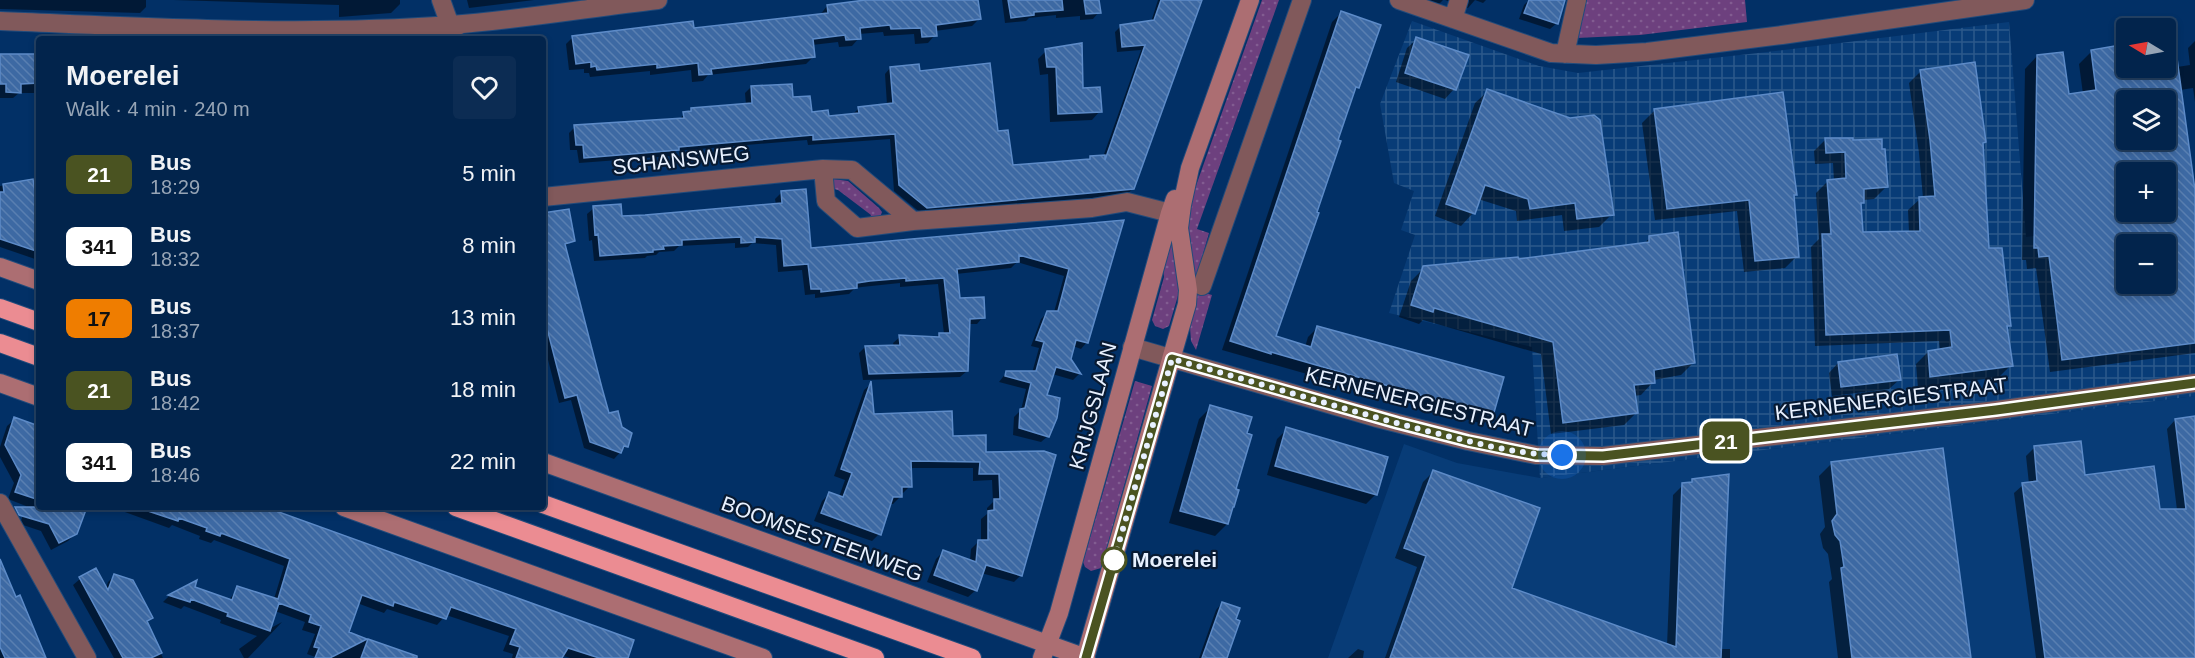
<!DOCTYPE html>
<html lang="en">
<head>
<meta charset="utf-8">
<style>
  :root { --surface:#02244c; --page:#0c2c53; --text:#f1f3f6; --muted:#96a4b5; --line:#234164 }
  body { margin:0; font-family:Helvetica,sans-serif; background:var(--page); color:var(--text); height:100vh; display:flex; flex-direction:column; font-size:22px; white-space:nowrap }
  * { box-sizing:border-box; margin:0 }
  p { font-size:20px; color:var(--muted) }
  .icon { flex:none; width:33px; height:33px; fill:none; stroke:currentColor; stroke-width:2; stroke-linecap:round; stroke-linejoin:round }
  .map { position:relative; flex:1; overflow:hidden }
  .panel { position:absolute; left:36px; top:36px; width:510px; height:474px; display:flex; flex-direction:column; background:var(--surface); border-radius:6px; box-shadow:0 3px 9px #0003,0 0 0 2px var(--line) }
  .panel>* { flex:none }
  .badge { padding:0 12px; border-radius:9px; font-size:21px; line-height:39px }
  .needle { width:39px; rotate:280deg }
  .controls { position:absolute; left:2116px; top:18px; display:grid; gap:12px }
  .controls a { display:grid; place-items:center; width:60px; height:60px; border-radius:6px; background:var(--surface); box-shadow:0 3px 9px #0003,0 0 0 2px var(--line); font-size:30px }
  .you { position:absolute; width:30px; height:30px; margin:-15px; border:4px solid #fff; border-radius:50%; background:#1a73e8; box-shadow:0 0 0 9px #1a73e833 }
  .map>.badge { position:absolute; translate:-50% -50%; box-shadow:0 0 0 3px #fff }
  .round { display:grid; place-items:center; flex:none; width:63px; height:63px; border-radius:6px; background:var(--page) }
  .summary { display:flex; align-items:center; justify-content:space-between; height:102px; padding:0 30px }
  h1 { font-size:28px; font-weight:800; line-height:45px }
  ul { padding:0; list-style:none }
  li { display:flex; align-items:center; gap:18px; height:72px; padding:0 30px }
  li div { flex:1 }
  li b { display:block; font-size:22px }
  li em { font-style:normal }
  li .badge { min-width:66px; font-weight:700; text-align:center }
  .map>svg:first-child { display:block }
</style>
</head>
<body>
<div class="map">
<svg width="2195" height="658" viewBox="0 0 2195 658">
  <defs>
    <pattern id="industrial-grid" width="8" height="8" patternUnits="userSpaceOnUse" patternTransform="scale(1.5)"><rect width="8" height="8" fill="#083c77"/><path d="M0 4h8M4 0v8" fill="none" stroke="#2c598b"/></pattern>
    <pattern id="grass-dots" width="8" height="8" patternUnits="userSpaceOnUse" patternTransform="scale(1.5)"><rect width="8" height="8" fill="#6d407e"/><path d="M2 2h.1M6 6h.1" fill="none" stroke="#825c91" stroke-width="1.8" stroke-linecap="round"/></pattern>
    <pattern id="building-back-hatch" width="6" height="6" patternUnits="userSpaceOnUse" patternTransform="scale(1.5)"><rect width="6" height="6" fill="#3d69a3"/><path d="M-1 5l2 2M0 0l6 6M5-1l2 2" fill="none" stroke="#597fb1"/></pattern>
  </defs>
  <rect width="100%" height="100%" fill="#023066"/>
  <path fill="#083c77" d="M2195,396V658H1328L1404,444L1457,463L1540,478Z"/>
  <path fill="url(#industrial-grid)" fill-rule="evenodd" d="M1412,21L1539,66L1578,73L1767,52L2009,22L2026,237L2195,214V396L1540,478L1532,347L1389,313L1415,235L1401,230L1414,191L1394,183L1380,104ZM2127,244H2166V284H2127Z"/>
  <path fill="url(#grass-dots)" d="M1262,0H1279L1197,229L1209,233L1195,282L1198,291L1212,295L1196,350L1191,341L1190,327L1187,211Z
    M1585,0H1745L1747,22L1640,35L1577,38Z
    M833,179L848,181L879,208L882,212L879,220L870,218L871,215L838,190L834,189Z
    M1174,236L1182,282L1169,326L1163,329L1155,326L1152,320L1164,277L1161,253Z
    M1135,381L1152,386L1101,568L1091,571L1085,567L1083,562Z"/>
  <path fill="#0007" fill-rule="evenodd" d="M0,0H146V7L140,13L0,9Z
    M173,0H400V4L391,13L339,17V5Z
    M467,0H534L469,8Z
    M878,0H977L979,19L972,26L935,31V35L928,43L915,44L914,34L884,36L883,32L859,34V38L852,46L839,47L838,42L812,45L813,57L806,64L708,75L703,81L692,82L691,70L650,75V71L590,77L589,73H584V69L569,70L566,44L573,37L693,30L820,15L827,6Z
    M1002,0H1098L1099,12L1093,19L1080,20V16L1056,18V15L1029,18L1026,21L1005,23Z
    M1158,0H1201L1133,188L1127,195L921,213L894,191L890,139L808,145L807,140L676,151L671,156L579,163L577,150H570L569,133L575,127L678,120L691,109L746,105L745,93L751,87L792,98L810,113L827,117L853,114L859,108L887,105L885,74L890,68L918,73L997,133L1011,167L1088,161L1091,158L1103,157L1141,50L1117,52L1115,32L1120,27L1151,22Z
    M1397,0H1443L1431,12Z
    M1445,0H1486L1483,3L1475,0L1468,8Z
    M1529,0H1564L1557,23L1550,29L1519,19L1524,5Z
    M1341,13L1358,87L1353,92L1274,337L1305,347L1308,337L1317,328L1492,415L1483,424L1222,350L1332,22Z
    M1417,39L1454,89L1445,99L1396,82L1407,48Z
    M2166,40L2177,67L2190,65L2188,48L2195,41V102L2193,88L2180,90L2195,201V353L2050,372L2036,268L2027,269L2026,260H2022L2025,69L2037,56L2067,96L2083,94L2079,64L2092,51L2127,46V68H2166ZM2127,100H2166V140H2127ZM2127,172H2166V212H2127ZM2127,244H2166V284H2127Z
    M1046,51L1100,111L1092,120L1050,122L1048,74L1040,75L1038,59Z
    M0,55L39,56V93H19L13,98H0Z
    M1921,71L1982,144L1988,250L2009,325L2006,328L2011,365L1999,377L1918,388L1916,364L1928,352L1940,350L1939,341L1815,346L1811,247L1819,239L1816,193L1828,181H1834L1833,163L1815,164L1814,151L1826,139H1852L1886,187L1874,199L1863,200L1859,206L1861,233L1909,232L1908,210L1920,199L1923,198L1919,153L1909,83Z
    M1488,91L1570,120L1612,214L1599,227L1564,231L1562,215L1517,221L1516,211L1478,199L1473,213L1461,226L1435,216L1475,103Z
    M1654,111L1796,194L1792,198L1797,256L1785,268L1744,272L1737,211L1655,220L1642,123Z
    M34,180L23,209L39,215V255L35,259L0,247V186Z
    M782,192L809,250L1121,222L1087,342L1081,349L1073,346L1069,359L1079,374L1073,380L1052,374L1045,396L1048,436L1041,442L1013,435L1014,417L1021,410L1026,389L999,382L1006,373H1032L1039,348L1031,346L1041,319L1048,312H1054L1064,276L1017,262L1011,268L956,274L958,300L983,317L977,324H969L967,371L960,377L863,380L859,353L865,347L894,346L893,343L900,337L936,338L939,334H944L938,284L900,287V283L862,287L855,288L849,294L815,298V294L805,295L802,270L778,272L776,245L752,243L748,247L735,248V243L679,246L674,251L659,252L656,255L647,256L645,258L594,261L592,240L589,241L587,214L594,208L621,218L776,205L775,199Z
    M543,215L573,240L564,247L608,415L626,446L614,459L584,448L571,400L559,403L543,340Z
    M1650,238L1694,362L1681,375L1653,380V382L1641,395L1634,396L1637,412L1624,425L1551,434L1541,354L1423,320L1419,324L1399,317L1411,281L1424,268L1517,260L1643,244Z
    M1838,363L1899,380L1889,389L1832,396L1829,373Z
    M870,385L873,416L952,437L984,453L1043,452L1021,575L1014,582L981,573L976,590L968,597L927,582L936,559L944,551L970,561L971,549L979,541H981V519L987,514V508L993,502L992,480L973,481V468H910V486L903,493H901V496L893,504H890L879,534L872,541L814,521L822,501L829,494L839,497L845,480L834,476L864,390Z
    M1211,407L1227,524L1215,536L1169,523L1199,419Z
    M2195,418V658H2036L2014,493L2023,485L2029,484L2026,456L2035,447L2083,477L2159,510H2177L2167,429L2175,420Z
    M15,419L39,428V507H71L76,533L68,541L51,550L41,531L20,524L26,506L8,499L14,483L0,457V447L7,426Z
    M1287,429L1376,494L1366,504L1267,475L1277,439Z
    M1832,463L1969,658H1838L1829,582L1832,579L1828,554L1823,548L1820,534L1825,527L1819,476Z
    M1433,472L1510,589L1667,646L1673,495L1683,485L1689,484L1693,480L1720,649H1730V658H1385L1417,567L1395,558L1423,482Z
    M111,507H260L626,658H570L564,656L563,658H512L513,654L503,651L509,636L446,615L437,625L387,609L384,613L357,603L347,633L418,658H318L307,654L315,634L302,630L305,622L275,611L269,629L282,622L248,658H244L239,649L257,636L220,623L221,620L184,606L181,609L163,602L169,596L195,583L193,588L229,600L238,588L274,599L284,566L214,540L211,543L199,539L200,536L172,525L169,528Z
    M0,563L44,658H0Z
    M95,570L106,588L108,582L114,576L151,617L146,623L163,658H114L73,585L80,579Z
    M1222,603L1225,658H1199L1216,610Z
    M1358,649L1364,651L1363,658H1348Z"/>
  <path fill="url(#building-back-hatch)" stroke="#5d8bc8" stroke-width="1.5" fill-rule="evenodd" d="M865,0H978L981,19L936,25L937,36L922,37L921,28L891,29L890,25L860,28L861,39L846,40L845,35L813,39L815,57L711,69L712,74L699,75L698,63L657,68V64L597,70L596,66L591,67V62L576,64L572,36L693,21L694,28L828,13L827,5Z
    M1008,0H1062L1063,10L1034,12V15L1011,18Z
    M1084,0H1099L1101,13L1086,14Z
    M1161,0H1202L1134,189L927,208L899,185L895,134L813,140V135L679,147V150L584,158L583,145H576L574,125L684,118L683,112L691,111V108L752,103L751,86L792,84L793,97L810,96L812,112L828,110L829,116L859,113L858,107L893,103L890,67L919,64L920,71L990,63L998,131L1008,130L1013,165L1090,159V156L1105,155V160L1145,45L1122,47L1120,25L1154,20Z
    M1529,0H1565L1558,24L1524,13Z
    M1341,11L1381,25L1359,88L1356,87L1338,140L1341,141L1317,212L1319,213L1276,336L1311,347L1317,326L1504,377L1493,416L1271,352V354L1230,341Z
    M2174,36L2195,190V343L2062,360L2049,256L2039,257L2038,248H2034L2037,55L2063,52L2069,94L2096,90L2091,50L2127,44V68H2166V37ZM2127,100H2166V140H2127ZM2127,172H2166V212H2127ZM2127,244H2166V284H2127Z
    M1416,37L1469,55L1456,90L1405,73Z
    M1082,43L1083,88L1100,87L1102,112L1058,114L1056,67H1047L1045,49Z
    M0,54H39V83L21,84V93L6,92V84H0Z
    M1975,62L1986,142L1983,143L1989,248H2002L2011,326H2007L2013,366L1930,377L1928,351L1952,347L1950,330L1826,335L1822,234H1831L1827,180L1846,178L1845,152L1826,153L1825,138H1853V140L1882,139V149H1885L1888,187L1864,189V203H1861L1863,232L1920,231L1919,197L1935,196L1930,140L1920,70Z
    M1487,89L1570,118L1594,115L1600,120L1614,215L1577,219L1575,203L1530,209L1528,199L1485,185L1475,214L1446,204Z
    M1783,92L1797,195H1794L1799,257L1755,261L1749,200L1667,209L1654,109Z
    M33,179L39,221V252L0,239V192H4L3,184Z
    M806,189L811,248L1124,220L1088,343L1076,340L1071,359L1081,374L1056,367L1047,395L1060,398L1057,418L1049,437L1019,428L1020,409L1025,408L1031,383L1005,376L1006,371H1036L1044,342L1036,340L1047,311H1058L1069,269L1019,255V262L957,269L960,298L984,297L985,318L970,319L968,371L869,374L865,346L900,345L899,335L939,337V333H950L944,278L906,281V278L870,281L857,283V288L821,292V289H811L808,264L784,266L782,239L755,237V242L741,243V237L682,240V245L663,246L664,249L653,250V252L600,256L598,234L595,235L593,206L621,204L622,216L645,215L782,203L781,191Z
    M569,209L575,241L565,244L602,388L609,413L618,411L622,427L632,433L628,447L624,446L621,453L590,442L577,395L565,398L543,313V213Z
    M1678,232L1695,363L1654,370L1655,383L1634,385L1638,413L1563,423L1553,342L1434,308L1433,312L1411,305L1423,266L1518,257L1519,259L1649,242V236Z
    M1897,354L1901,380L1841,387L1838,362Z
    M871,381L874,414L952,411L953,436L986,435V452L1044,451L1056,455L1022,576L986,565L977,591L934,575L943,550L976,562L978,540H988V511L994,510V499H1000L999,474H979L980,462L911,461L912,487H902V497H893L881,535L821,513L829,492L843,497L852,473L841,469Z
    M1210,405L1252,417L1247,433L1252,435L1236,489L1239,490L1234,507H1233L1228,524L1180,511Z
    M2195,416V658H2045L2022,483L2037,481L2034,446L2081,441L2085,475L2154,466L2160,509H2186L2175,419Z
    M14,417L39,426V500L15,492L21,475L5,445Z
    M1286,427L1388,457L1377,495L1275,466Z
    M1943,448L1971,658H1852L1841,568L1844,567L1840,541L1835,535L1832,521L1837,514L1831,462Z
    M1433,470L1540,508L1512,588L1676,647L1682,483L1692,482V479L1729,474L1721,658H1390L1426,556L1404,548Z
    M15,507H87L77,534L59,543L49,524L19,515Z
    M143,507H265L634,640L628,658H599L568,648L562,658H516L520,647L510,644L516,629L451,607L446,619L394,602L393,606L362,595L349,632L367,639L330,658H315L319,648L314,647L321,626L309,622L311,615L279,603L270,631L227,616L228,613L191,599L190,602L168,595L197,580L195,587L232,600L237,586L278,599L290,559L221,533L220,536L206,531L207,528L179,518L178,521L142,509Z
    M0,559L16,597L20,595L46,658H5L0,647Z
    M96,568L108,590L114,574L133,580L153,618L147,621L162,653L151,658H123L79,577Z
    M1222,602L1240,608L1236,619L1240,621L1227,658H1202Z
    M368,639L417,656V658H361Z"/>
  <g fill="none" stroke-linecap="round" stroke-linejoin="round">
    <g stroke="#224b7b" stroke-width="20">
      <path id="street" d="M441,0L455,39
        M1399,0L1551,53L1596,55L1647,52L1782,35L2025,0
        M1453,19L1459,0
        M0,21C150,27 300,36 450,25C519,20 589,8 658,0
        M1565,54L1577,0
        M823,169L826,201L857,228L913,221
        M543,197L823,169L852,170L913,221L1092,208L1127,202L1170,213
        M1202,286L1302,0
        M1132,347L1377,418L1468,441L1536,455L1603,456L1997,410L2195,383
        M0,503L87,658"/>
    </g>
    <g stroke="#224b7b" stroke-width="20">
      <path id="secondary" d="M0,267L39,281
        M0,383L39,397
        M543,462L1086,658
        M344,507L763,658
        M1042,658L1059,613L1170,213L1175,199
        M1085,658L1187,304L1188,290L1179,228L1182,205L1190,168L1250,0"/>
    </g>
    <g stroke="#224b7b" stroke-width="20">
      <path id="highway" d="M0,308L39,322
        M0,343L39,357
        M543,504L972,658
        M456,507L875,658"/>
    </g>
    <use href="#street" stroke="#81595b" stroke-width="18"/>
    <use href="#secondary" stroke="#ac6e72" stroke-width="18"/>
    <use href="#highway" stroke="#eb8c92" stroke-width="18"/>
  </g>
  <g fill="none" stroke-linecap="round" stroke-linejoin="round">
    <g stroke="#fff" stroke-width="14">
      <path id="line" d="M1086,658L1172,359L1398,423L1468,441L1536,455L1603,456L1996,410L2195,383"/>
    </g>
    <use href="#line" stroke="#4a5321" stroke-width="9"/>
    <path stroke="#e8f1ff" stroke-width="6" stroke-dasharray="0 10.8" d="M1114,560L1172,359C1256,382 1339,408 1423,430C1469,441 1515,455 1562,455"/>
  </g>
  <circle fill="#fff" stroke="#4a5321" stroke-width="3" cx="1114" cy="560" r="12"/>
  <g text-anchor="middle" stroke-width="4.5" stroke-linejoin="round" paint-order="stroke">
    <g font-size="21" fill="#e8f1ff" stroke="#081a32">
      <text transform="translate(681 160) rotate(-6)" y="7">SCHANSWEG</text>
      <text transform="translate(1891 399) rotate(-7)" y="7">KERNENERGIESTRAAT</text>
      <text transform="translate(1419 402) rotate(14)" y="7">KERNENERGIESTRAAT</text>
      <text transform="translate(1093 406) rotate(-75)" y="7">KRIJGSLAAN</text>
      <text transform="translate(822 539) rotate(20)" y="7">BOOMSESTEENWEG</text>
    </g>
    <g font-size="21" font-weight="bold" fill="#e8f1ff" stroke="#081a32" text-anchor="start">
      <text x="1132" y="567">Moerelei</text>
    </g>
  </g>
</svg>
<div class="controls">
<a><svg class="needle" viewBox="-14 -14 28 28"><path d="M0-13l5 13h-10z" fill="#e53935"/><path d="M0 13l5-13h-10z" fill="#96a4b5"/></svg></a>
<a><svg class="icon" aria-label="layers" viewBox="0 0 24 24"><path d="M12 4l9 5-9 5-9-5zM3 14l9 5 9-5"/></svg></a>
<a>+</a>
<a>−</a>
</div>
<div class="you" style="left:1562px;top:455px"></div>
<b class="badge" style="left:1726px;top:441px;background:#4a5321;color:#fff">21</b>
<section class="panel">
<div class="summary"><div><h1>Moerelei</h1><p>Walk · 4 min · 240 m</p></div><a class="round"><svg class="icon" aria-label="heart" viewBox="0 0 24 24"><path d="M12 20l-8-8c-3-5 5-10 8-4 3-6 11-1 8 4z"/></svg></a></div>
<ul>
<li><span class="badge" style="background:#4a5321;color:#fff">21</span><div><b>Bus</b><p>18:29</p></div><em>5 min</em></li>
<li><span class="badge" style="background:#fff;color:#111">341</span><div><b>Bus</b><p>18:32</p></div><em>8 min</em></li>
<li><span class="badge" style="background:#ef7d00;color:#111">17</span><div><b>Bus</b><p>18:37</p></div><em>13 min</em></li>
<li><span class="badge" style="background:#4a5321;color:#fff">21</span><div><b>Bus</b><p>18:42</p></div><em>18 min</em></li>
<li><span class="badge" style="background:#fff;color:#111">341</span><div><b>Bus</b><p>18:46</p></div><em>22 min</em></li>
</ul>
</section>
</div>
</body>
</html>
